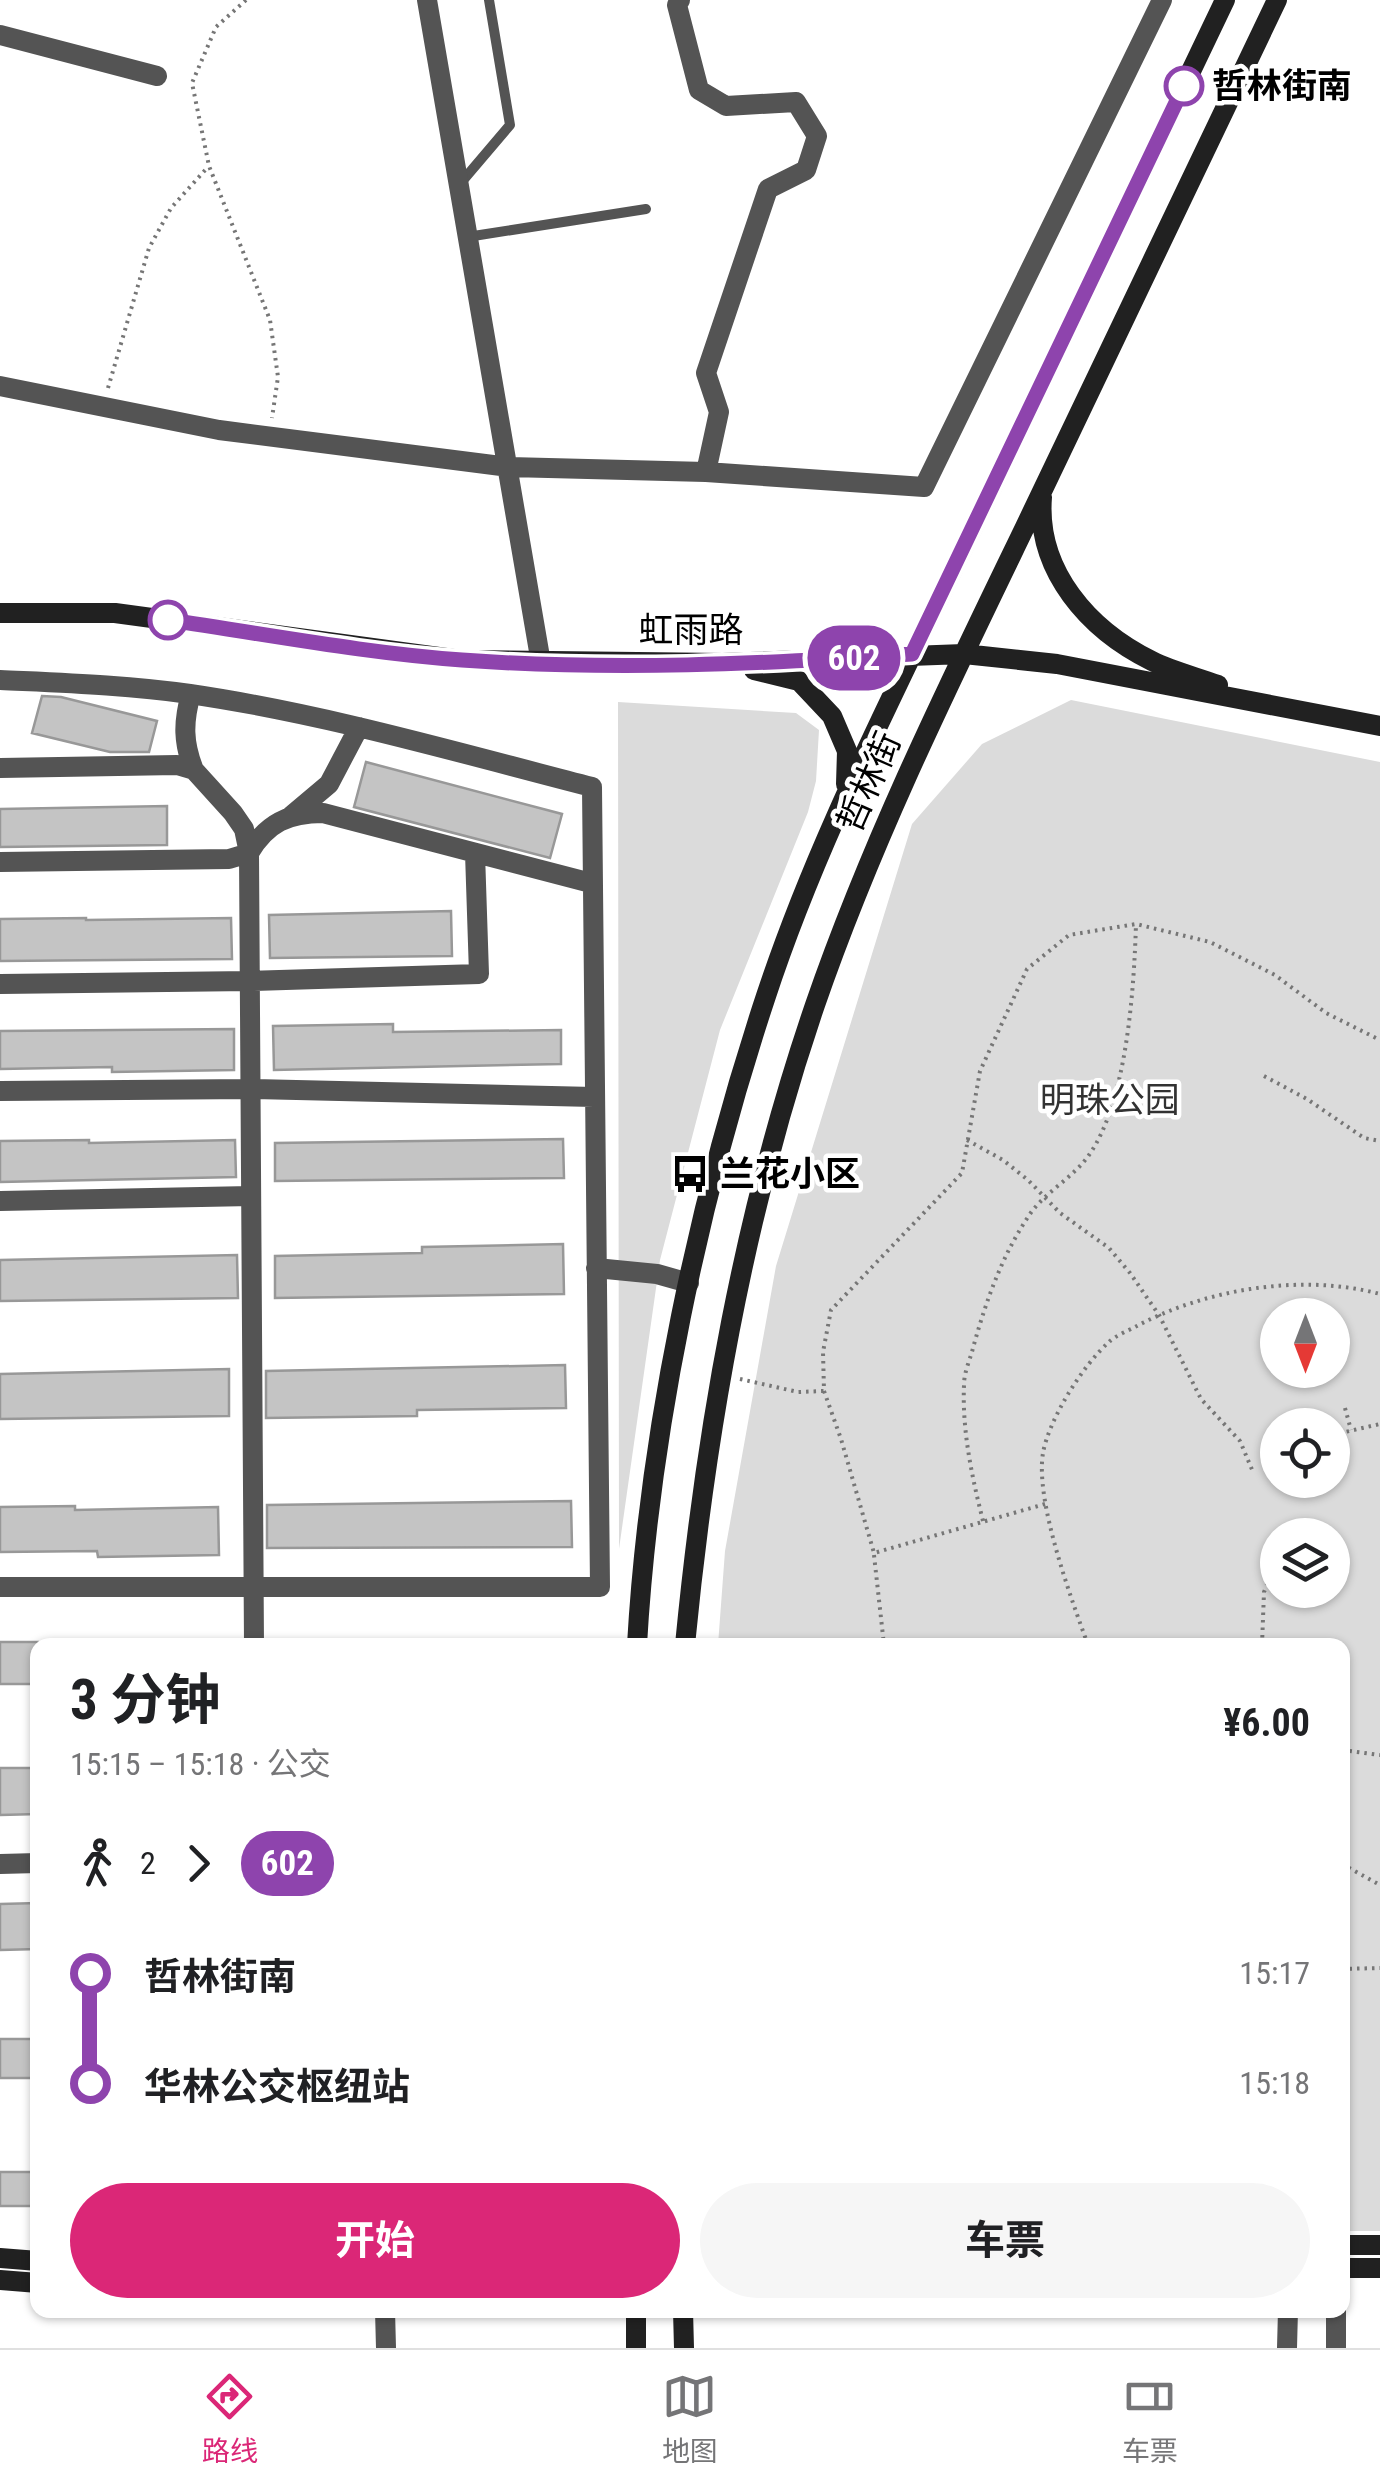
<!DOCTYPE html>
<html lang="zh">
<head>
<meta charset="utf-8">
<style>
  :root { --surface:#fff; --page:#f6f6f6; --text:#202124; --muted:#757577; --line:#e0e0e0; --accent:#db2777 }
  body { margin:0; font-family:"Roboto Condensed","Noto Sans SC",sans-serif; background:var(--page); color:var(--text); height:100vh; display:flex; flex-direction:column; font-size:38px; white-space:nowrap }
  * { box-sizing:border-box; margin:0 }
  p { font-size:32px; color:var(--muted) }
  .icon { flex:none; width:55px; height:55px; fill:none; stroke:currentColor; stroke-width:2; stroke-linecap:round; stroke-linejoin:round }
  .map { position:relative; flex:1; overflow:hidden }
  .details { position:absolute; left:30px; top:1638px; width:1320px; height:680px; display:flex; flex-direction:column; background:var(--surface); border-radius:20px; box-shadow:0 2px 8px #0004 }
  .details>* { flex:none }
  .badge { padding:0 20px; border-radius:32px; font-size:35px; line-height:65px }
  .needle { width:65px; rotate:180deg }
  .controls { position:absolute; left:1260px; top:1298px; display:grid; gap:20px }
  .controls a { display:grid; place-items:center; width:90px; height:90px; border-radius:50%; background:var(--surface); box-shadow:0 2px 8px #0004; font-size:50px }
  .map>.badge { position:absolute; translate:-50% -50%; box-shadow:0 0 0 5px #fff }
  .legs { display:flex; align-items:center; gap:15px; height:110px; padding:0 40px; font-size:32px }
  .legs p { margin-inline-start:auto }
  .head { display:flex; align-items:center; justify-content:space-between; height:170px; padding:0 40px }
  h1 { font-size:55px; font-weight:700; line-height:75px }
  .button { display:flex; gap:20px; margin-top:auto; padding:20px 40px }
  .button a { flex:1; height:115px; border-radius:60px; background:var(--accent); color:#fff; font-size:40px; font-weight:700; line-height:115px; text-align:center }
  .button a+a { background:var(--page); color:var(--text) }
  ul { padding:0 40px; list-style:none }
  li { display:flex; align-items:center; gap:35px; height:110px; font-size:38px }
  li i { display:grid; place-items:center; width:15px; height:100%; margin:0 12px; background:currentColor }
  li i::after { content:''; width:25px; height:25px; margin:-12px; border:8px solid; border-radius:50%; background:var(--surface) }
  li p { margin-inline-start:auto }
  li:first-child i { background:linear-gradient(#0000 50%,currentColor 0) }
  li:last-child i { background:linear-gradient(currentColor 50%,#0000 0) }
  .dock { display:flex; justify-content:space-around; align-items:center; height:140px; border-top:2px solid var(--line); background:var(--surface); font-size:28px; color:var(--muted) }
  .dock a { display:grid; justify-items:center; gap:5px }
  .dock .active { color:var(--accent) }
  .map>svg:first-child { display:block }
</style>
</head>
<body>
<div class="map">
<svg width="1380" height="2348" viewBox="0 0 1380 2348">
  <rect width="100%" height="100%" fill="#fff"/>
  <path fill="#dbdbdb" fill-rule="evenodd" d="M1071,700L1380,762V2231H1343L1342,1645H718L725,1551L776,1266L912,824L982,744ZM1278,1315H1332V1370H1278ZM1278,1425H1332V1480H1278ZM1278,1535H1332V1590H1278Z
    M618,702L796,713L819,730L816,781L808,812L720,1030L660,1260L619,1549Z"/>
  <path fill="#c4c4c4" stroke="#989898" stroke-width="2.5" d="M42,696L61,697L157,721L149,752H110L32,733Z
    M366,762L562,814L550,858L354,807Z
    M167,806V845L0,847V809Z
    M451,911L452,956L270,958L269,915Z
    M86,918V920L231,918L232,959L0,961V919Z
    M393,1024V1032L561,1030V1064L274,1070L273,1026Z
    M234,1029V1070L112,1072V1067L0,1069V1031Z
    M563,1139L564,1178L275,1181V1143Z
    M89,1140V1143L235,1140L236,1177L0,1182V1141Z
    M563,1244L564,1294L275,1298V1256L422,1253V1247Z
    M237,1255L238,1298L0,1301V1260Z
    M565,1365L566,1408L417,1410V1416L266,1418V1371Z
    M229,1369V1416L0,1419V1374Z
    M571,1501L572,1547L267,1548V1505Z
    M75,1506V1510L218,1507L219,1555L98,1557L97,1551L0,1552V1507Z
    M0,1642H38V1684H0Z
    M0,1768H38V1814L0,1815Z
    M38,1903V1949L0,1950V1904Z
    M0,2039H38V2078H0Z
    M0,2172H38V2206H0Z"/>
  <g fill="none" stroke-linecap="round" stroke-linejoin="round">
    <path stroke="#767676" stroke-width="4" stroke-dasharray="2.5 5" stroke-linecap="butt" d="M246,0L216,27L192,83L209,166L270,320L278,377L272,418
      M108,388L149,248L171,208L207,168
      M1264,1076L1307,1099L1364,1138L1380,1141
      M967,1140L1003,1160L1028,1180L1060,1213L1109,1248L1130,1273L1159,1315L1201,1399L1240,1441L1253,1472
      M740,1379L798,1392L824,1391
      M1345,1408L1351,1430
      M1332,1435L1380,1424
      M1045,1504L874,1553L841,1439L824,1391L823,1352L831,1310L962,1173L980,1071L1027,969L1069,935L1136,924L1210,942L1275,975L1326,1013L1380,1040
      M983,1521C972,1477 962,1431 964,1385C964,1372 970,1360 973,1348C986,1301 1002,1255 1030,1214C1045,1192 1073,1178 1089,1155C1127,1101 1134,989 1136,924
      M874,1555L884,1645
      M1088,1645C1071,1598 1035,1501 1043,1453C1049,1419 1083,1365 1109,1342C1115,1336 1127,1331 1135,1327C1205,1289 1302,1273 1380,1294
      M1262,1645L1264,1592L1271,1575
      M1342,1750L1380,1755
      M1342,1864L1380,1885
      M1342,1969L1380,1968"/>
    <path stroke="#545454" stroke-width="10" d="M459,185L510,125L489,0
      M467,237L646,209"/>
    <path stroke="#545454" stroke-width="20" d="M427,0L541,663
      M680,0L677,5L699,90L726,106L796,102L817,136L806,170L768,189L706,373L719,412L706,472
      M0,35L157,76
      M0,386L219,430L509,467L706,472L924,487L1162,0
      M0,680C64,683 127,685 190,694C326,714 459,753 592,787L600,1587H0
      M191,694C183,722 183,743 194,770
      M0,768L177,765L194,770L233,813L244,829L249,853L229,859L0,862
      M291,816L329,784L359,727
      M0,984L250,981L479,974L475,853
      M0,1091L251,1089L594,1097
      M0,1201L251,1196
      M596,1268L657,1274L689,1283
      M254,1645L249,853C267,823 288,813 323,813L591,883
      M0,1864L38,1863
      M385,2310L386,2348
      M1287,2348L1288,2310
      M1336,2348V2310"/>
    <path stroke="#212121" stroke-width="20" d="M1042,497C1036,571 1089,630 1152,661C1172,671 1196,677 1218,685
      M0,613H115L461,660L723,663L964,654L1057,664L1380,726
      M754,670L799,681L832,716L847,751L846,784
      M637,1645C649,1433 699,1198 766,996C815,847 887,708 954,567C1044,378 1134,189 1225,0
      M685,1645C706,1428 744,1212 815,1005C872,840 949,684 1025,527C1109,351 1193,176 1277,0
      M1342,2245H1380
      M0,2258L38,2261
      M1342,2268H1380
      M0,2280L38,2283
      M636,2310V2348
      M683,2310L684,2348"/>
  </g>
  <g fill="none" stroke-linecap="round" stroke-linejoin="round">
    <g stroke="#fff" stroke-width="22">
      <path id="line-1" d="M168,620C266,634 364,653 462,660C612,671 763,664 912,654L1184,86"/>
    </g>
    <use href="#line-1" stroke="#8e44ad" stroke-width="15"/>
  </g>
  <defs>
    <g id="bus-bare" transform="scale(3)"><path d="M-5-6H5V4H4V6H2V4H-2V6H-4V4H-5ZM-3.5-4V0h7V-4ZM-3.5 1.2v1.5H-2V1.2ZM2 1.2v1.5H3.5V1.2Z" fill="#000" stroke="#fff" stroke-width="2.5" paint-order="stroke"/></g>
  </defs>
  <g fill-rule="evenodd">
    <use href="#bus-bare" x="690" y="1174"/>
  </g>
  <g fill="#fff" stroke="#8e44ad" stroke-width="5">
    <circle cx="1184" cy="86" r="18"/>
    <circle cx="168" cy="620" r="18"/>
  </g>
  <g text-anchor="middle" stroke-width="9" stroke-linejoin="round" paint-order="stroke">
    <g font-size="35" font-weight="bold" fill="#000" stroke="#fff" text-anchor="start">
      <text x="1212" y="98">哲林街南</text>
    </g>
    <g font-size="35" fill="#000" stroke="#fff">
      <text x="691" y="642">虹雨路</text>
      <text transform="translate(869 782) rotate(-66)" y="12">哲林街</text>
    </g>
    <g font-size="35" fill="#323232" stroke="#fff">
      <text x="1110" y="1112">明珠公园</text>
    </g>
    <g font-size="35" font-weight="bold" fill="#000" stroke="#fff" text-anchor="start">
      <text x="720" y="1186">兰花小区</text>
    </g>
  </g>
</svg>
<div class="controls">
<a><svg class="needle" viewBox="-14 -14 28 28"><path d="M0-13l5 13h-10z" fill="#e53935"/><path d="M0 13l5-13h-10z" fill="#757577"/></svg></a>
<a><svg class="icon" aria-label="locate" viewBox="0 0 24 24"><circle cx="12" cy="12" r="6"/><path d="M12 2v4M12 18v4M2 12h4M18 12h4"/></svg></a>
<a><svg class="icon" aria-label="layers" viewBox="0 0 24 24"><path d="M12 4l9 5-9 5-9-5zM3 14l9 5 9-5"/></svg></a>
</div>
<b class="badge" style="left:854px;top:658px;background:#8e44ad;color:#fff">602</b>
<section class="details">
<div class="head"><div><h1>3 分钟</h1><p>15:15 – 15:18 · 公交</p></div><b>¥6.00</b></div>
<div class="legs"><svg class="icon" aria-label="walk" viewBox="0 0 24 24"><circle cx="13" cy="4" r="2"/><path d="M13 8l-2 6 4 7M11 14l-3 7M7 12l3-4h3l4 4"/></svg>2<svg class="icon" aria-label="forward" viewBox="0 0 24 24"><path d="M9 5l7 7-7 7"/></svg><b class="badge" style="background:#8e44ad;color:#fff">602</b></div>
<ul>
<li><i style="color:#8e44ad"></i><b>哲林街南</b><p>15:17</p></li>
<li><i style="color:#8e44ad"></i><b>华林公交枢纽站</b><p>15:18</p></li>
</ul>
<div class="button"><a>开始</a><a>车票</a></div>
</section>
</div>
<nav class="dock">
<a class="active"><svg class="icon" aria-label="directions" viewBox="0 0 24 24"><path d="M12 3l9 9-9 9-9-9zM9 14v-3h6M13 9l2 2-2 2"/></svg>路线</a>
<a><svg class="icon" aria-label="map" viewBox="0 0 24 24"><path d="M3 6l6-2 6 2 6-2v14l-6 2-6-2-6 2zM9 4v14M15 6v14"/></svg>地图</a>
<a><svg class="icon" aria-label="tickets" viewBox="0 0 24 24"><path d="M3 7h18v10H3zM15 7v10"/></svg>车票</a>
</nav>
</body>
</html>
